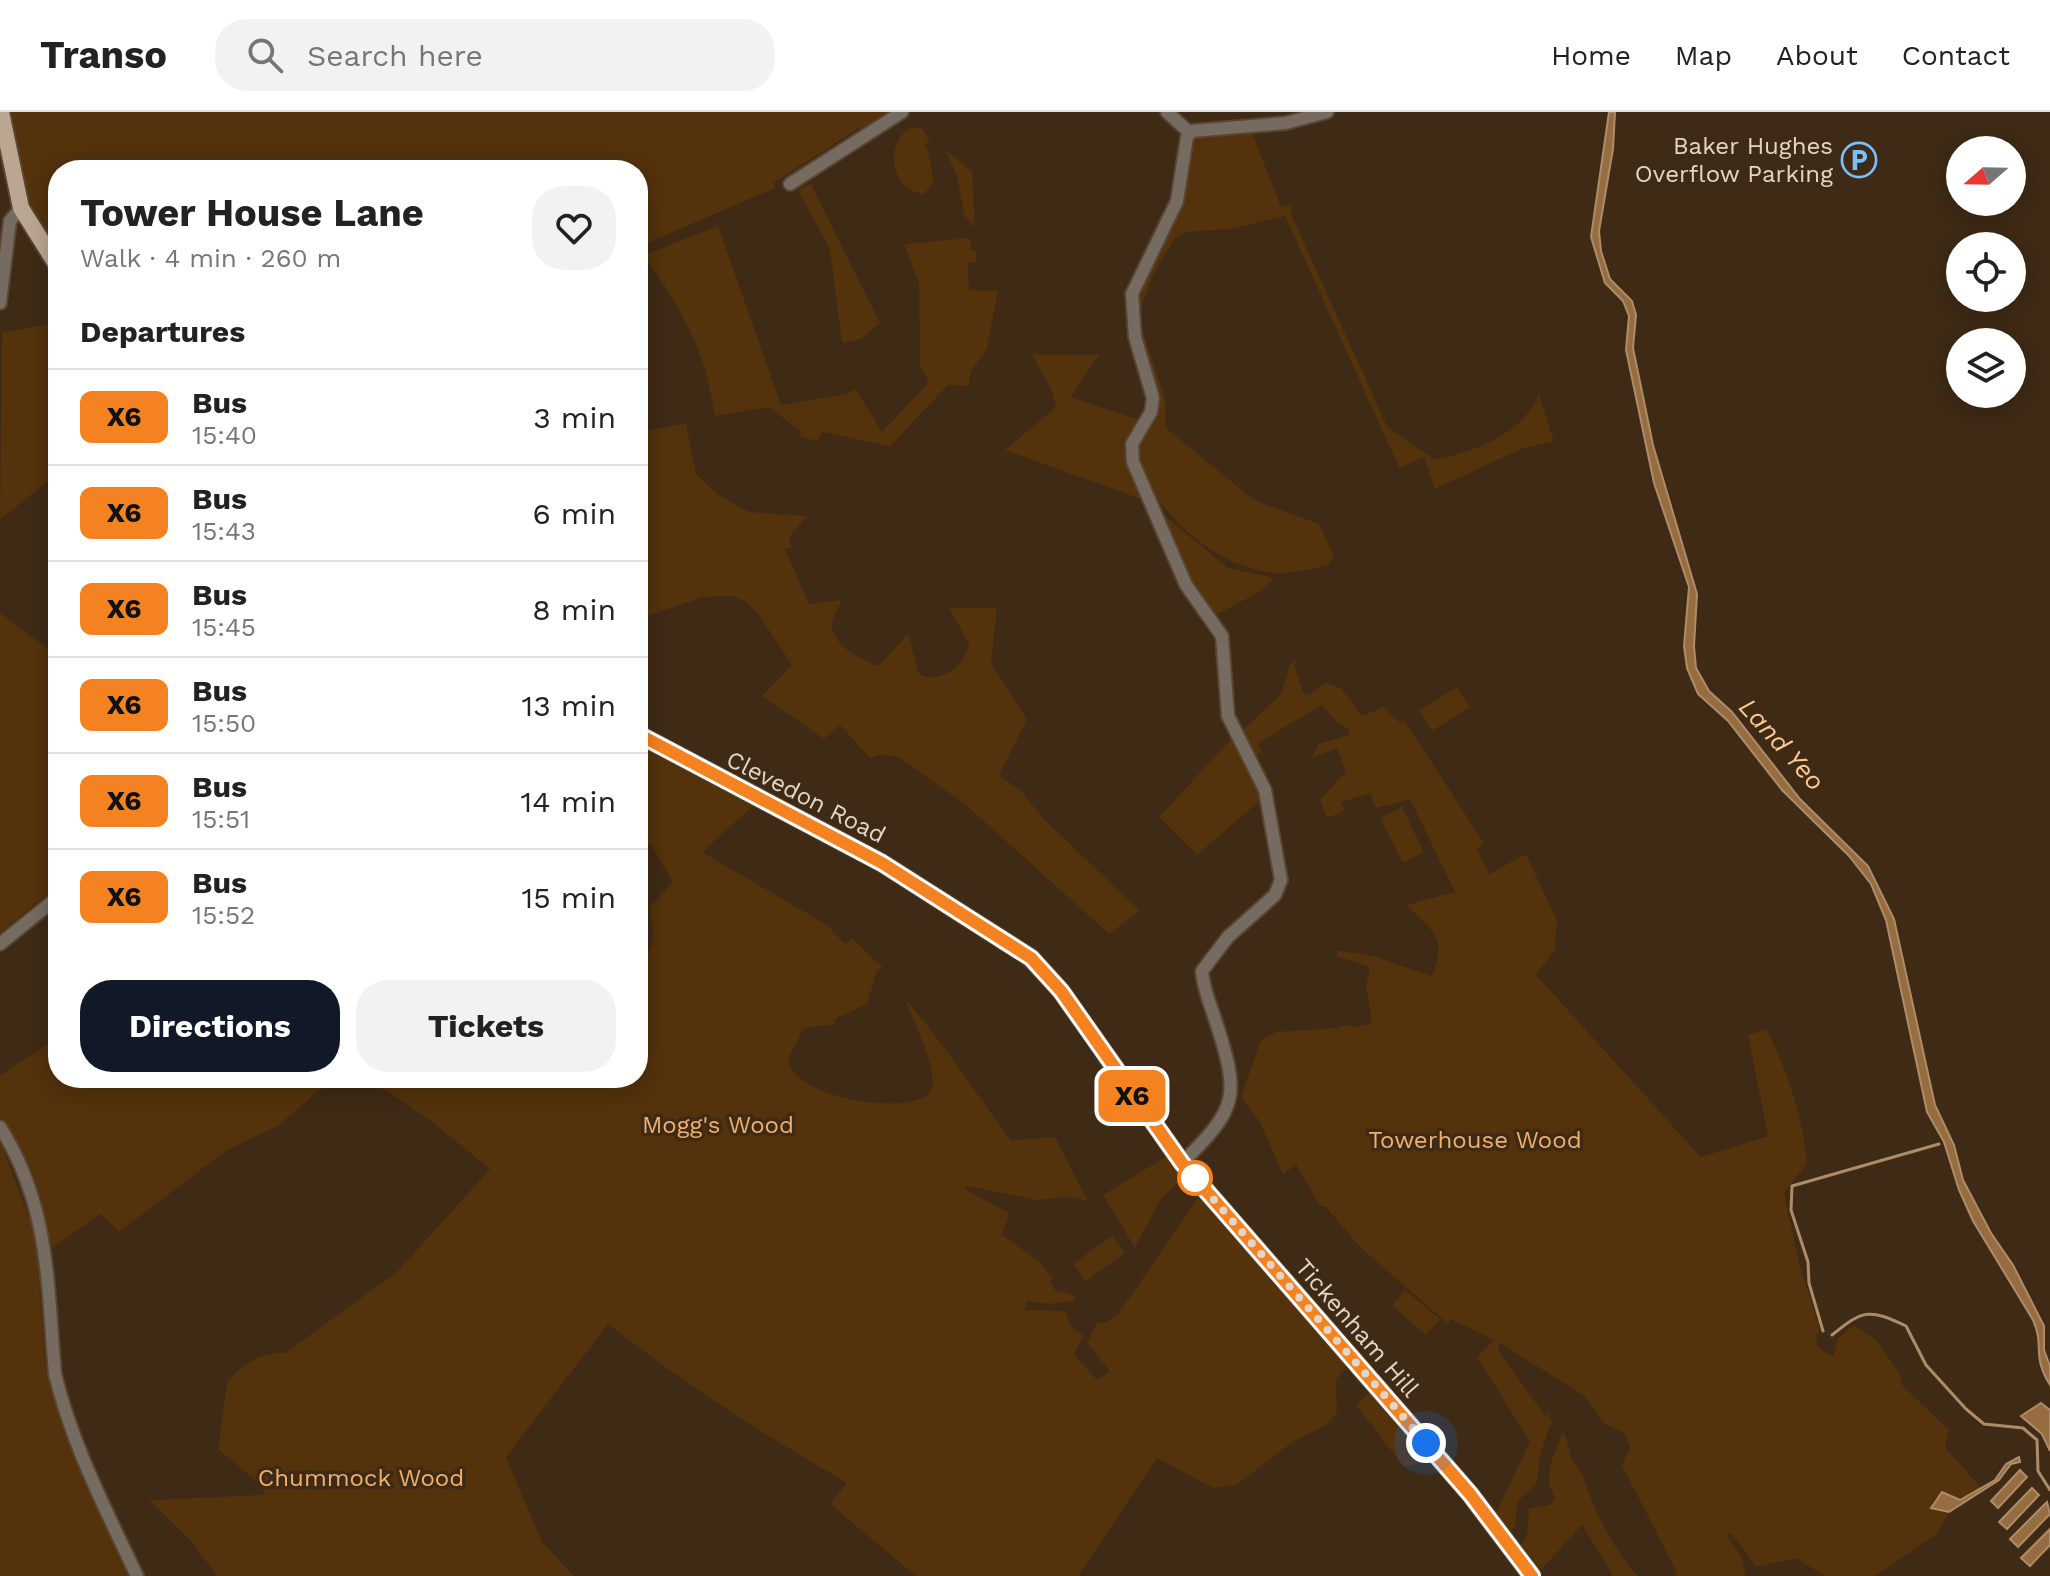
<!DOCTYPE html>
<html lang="en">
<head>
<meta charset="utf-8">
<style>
  :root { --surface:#fff; --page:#f2f2f2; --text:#222; --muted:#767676; --line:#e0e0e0; --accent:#111827 }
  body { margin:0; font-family:"Work Sans",sans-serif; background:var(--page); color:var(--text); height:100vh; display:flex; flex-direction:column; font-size:30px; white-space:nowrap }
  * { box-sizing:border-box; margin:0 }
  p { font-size:26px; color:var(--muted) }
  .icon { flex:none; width:44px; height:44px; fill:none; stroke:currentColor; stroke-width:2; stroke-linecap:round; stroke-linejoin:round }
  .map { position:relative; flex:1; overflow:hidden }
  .side { position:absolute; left:48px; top:48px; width:600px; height:928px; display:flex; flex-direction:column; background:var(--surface); border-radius:32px; box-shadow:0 4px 20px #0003 }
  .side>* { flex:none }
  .badge { padding:0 16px; border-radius:12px; font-size:28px; line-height:52px }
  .needle { width:52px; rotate:250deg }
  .fabs { position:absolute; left:1946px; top:24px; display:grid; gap:16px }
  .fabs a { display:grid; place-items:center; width:80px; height:80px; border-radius:50%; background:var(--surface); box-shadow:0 4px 20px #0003; font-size:40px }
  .you { position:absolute; width:40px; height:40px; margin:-20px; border:6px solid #fff; border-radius:50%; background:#1a73e8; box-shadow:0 0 0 12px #1a73e833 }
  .map>.badge { position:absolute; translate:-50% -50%; box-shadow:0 0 0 4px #fff }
  h2 { padding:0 32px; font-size:30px; line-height:72px }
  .round { display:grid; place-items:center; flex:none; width:84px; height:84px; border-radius:32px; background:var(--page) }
  .summary { display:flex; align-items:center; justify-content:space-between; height:136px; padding:0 32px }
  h1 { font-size:38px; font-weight:700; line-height:60px }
  .button { display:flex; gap:16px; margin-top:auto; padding:16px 32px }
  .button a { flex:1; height:92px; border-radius:32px; background:var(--accent); color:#fff; font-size:32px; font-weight:700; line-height:92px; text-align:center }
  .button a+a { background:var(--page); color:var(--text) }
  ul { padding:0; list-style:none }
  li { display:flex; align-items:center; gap:24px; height:96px; padding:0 32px; border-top:2px solid var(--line) }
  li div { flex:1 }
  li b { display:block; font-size:30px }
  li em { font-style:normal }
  li .badge { min-width:88px; font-weight:700; text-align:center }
  header { display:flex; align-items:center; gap:48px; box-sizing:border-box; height:112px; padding:0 40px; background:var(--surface); border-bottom:2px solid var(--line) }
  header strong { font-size:38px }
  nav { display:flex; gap:44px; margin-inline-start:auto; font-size:28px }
  .search { width:560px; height:72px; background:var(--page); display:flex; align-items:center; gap:20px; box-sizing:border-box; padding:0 28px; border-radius:32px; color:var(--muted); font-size:30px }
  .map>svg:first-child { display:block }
</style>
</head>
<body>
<header>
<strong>Transo</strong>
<div class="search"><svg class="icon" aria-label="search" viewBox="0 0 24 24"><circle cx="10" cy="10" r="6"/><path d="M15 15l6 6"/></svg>Search here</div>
<nav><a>Home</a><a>Map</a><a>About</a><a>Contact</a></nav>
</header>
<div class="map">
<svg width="2050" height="1464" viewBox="0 0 2050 1464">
  <rect width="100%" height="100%" fill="#3e2a15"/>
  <path fill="#53320c" d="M10,0H896L862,19L859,16L773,71L775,76L638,135V58H58V142L28,90Z
    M912,15L923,17L930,30L925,32C931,45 931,56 934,70L924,82C891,79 882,30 912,15Z
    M1251,18L1281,95L1291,92V102L1387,314L1435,348C1475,339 1521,323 1539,283L1554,329L1521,337L1435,377L1424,345L1399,356L1398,353L1285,104L1230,117L1185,120L1174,127L1152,165L1142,193L1141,214L1165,286L1166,316L1254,388L1319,412L1334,445L1328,453C1308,458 1288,463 1267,460C1209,451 1147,394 1136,336L1154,306L1137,224L1138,175L1182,86L1192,23Z
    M944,36L972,60L975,116L964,103L957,64Z
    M811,72L880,211L861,227L842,231L830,138L798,78Z
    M718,114L781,293L847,282L856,277L882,320L929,270L920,254L919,171L904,132L970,126L971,138L976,139V150L968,151L969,178L998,179L987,236L972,258L968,274L948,273L890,334L822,320L818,329L801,325L800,319L769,295L715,304C704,234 683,200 644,143Z
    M58,210V362L0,407L2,221Z
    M1032,242L1099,243L1071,285L1142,309C1121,349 1124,349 1144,388L1005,338L1056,295L1052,279Z
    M686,311L696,362L717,382L749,400L808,404L791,422L789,430L793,434L785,437L809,492L842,488L831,511C836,537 856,544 878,554L908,522L919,562C940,572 966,554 969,532L949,496H997L991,551L1027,607L999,663L1021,679L1043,706L1140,799L1109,822L967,694L899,645L883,642L870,646L840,613L824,627L762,584L792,553L759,503L746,490L732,484L703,485L638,507V321Z
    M1159,399L1228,456L1274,466L1258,481L1217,502L1192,475Z
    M0,501L58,544V773L0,821Z
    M1298,544L1294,553L1303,580L1309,583L1325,571L1341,576L1362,604L1383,595L1399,610L1404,608L1484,731L1477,737L1489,762L1526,742L1557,809L1555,837L1536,863L1701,1045L1768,1024L1748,923L1767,917C1787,960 1803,1004 1807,1051L1784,1081L1799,1150L1820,1218L1816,1223L1818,1235L1833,1245L1838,1226L1854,1213L1876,1228L1899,1260L1902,1273L1949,1318L1945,1335L1981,1376L1960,1388L1942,1380L1931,1391L1949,1400L1937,1422L1875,1464H1825L1796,1446L1756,1455L1731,1421L1727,1424L1741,1444L1746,1464H1674L1677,1461L1622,1353L1630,1335L1625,1322L1604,1311L1583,1283L1498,1230L1499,1239L1545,1304L1548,1301L1553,1313H1550L1540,1343L1537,1371L1518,1389L1515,1413L1509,1423L1495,1403L1530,1330L1477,1245L1494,1228L1451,1207L1448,1212L1360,1135L1325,1094H1320L1296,1052L1283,1063L1260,1010L1241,985L1261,928L1276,920L1338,916L1344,913L1356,915L1372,911L1366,875L1370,855L1337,844L1338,838L1373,844L1432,864C1447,824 1434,821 1406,793L1455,780L1410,687L1376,696L1370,681L1341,690L1344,699L1327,706L1320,687L1346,660L1337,637L1311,646L1319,632L1348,623L1350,618L1336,609L1322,593L1258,631L1262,640L1254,645L1240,621L1281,582L1290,553Z
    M1457,575L1470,595L1432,619L1419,598Z
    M1233,625L1263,686L1197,743L1159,705Z
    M638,628L754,693L702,740L827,813L845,832L852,826L883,856L877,859L867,892L835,907V912L804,916L788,947C795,991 926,1005 932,976C937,955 913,908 905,887C944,931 975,981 1011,1028L1055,1025L1088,1089L1071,1085L1037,1088L967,1074L965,1077L1009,1101L1002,1123L1039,1149L1053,1167L1050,1170L1055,1178L1074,1183L1075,1189L1048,1192L1027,1189L1025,1198L1065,1199L1071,1214L1084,1224L1074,1242L1097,1268L1110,1259L1087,1231L1097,1211L1106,1210L1119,1201L1197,1087L1204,1088L1345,1248L1346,1254L1336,1268L1337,1300L1327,1313L1297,1327L1236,1373L1213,1376L1157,1346L1078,1464H916L830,1392L847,1371C763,1322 684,1272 608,1212L506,1345L542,1430L574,1464H217L192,1430L149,1388L264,1383L263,1375L218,1337L227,1271C241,1252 263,1239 285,1241L396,1161L490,1057L427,1006L367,966H638V855C655,838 656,819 649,796L673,770L651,732L638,731Z
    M1402,695L1424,740L1403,751L1380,706Z
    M58,926V966H333L278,1014L227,1038L119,1120L101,1102L52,1136L37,1072L0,1004V963Z
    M0,1029L36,1124L45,1251L55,1289L72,1335L130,1464H0Z
    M1167,1044L1184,1065L1160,1088L1135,1136L1103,1083Z
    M1112,1124L1125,1141L1086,1169L1073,1152Z
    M1405,1178L1440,1207L1426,1223L1392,1194Z
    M1370,1280L1424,1343L1416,1353L1403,1354L1356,1293Z
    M1563,1319C1568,1329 1569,1339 1573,1349C1575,1354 1581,1358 1583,1364C1592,1395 1615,1441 1638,1464H1613L1582,1413L1538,1461L1519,1435L1527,1424L1529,1396L1549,1393L1555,1387L1549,1372L1550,1353Z"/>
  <path fill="#976c40" stroke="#ae8c69" stroke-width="2" d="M1609,0H1615L1613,37L1599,119L1601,139L1610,167L1632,189L1636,203L1633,236L1653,333L1697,482L1694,534L1696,556L1709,579L1732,600L1800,687L1868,754L1894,807L1935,993L1954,1033L1963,1068L1991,1121L2013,1153L2044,1214V1238L2050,1254V1273C2031,1242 2045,1235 2033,1208L1973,1109L1959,1078L1944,1030L1927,1000L1886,808L1871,772L1849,744L1782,678L1728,609L1698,582L1687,556L1684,534L1689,475L1654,371L1626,238L1629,204L1623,189L1605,171L1591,125Z
    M2041,1291L2050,1298V1339L2042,1322L2021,1304Z
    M2019,1345L2020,1350L2011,1352L1999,1368L1949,1400L1931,1396L1942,1380L1960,1388L1995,1368L2006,1352Z
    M2020,1358L2027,1365L1998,1396L1991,1389Z
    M2032,1376L2039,1383L2007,1417L1999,1410Z
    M2047,1390L2050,1402L2018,1435L2010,1427Z
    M2050,1417V1433L2030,1454L2021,1446Z"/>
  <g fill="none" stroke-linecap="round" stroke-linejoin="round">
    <path stroke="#ae8c69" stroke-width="3" d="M1823,1219L1809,1171L1808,1150L1791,1098L1792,1074L1939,1032
      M1832,1223C1863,1198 1868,1196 1906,1214L1926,1253L1966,1297L1984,1312L2023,1316L2037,1328L2038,1359L2050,1378"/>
    <g stroke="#584532" stroke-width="16">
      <path id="minor" d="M1167,0L1190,21
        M790,72L902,0
        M0,191L10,109L21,96
        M0,832L58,785
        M0,1015C50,1094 47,1172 55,1262C72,1333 106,1398 137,1464
        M1182,1051C1239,995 1240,984 1215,907C1210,892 1203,875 1202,859L1228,825L1275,783L1281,768L1265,678L1228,604L1222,524L1186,473L1133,350L1132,332L1151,300L1153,286L1135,225L1132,182L1177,89L1187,25L1192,19L1286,11L1327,0"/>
    </g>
    <g stroke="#584532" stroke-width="20">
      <path id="major" d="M1,0L21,96L58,155
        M638,622L882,751L1031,846L1061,879L1182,1051L1470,1382L1532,1464"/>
    </g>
    <use href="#minor" stroke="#756b61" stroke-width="12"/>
    <use href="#major" stroke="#bba692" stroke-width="16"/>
  </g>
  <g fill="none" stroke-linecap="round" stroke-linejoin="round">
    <g stroke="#fff" stroke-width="18">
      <path id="line" d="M638,622L882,751L1031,846L1061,879L1182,1051L1470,1382L1532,1464"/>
    </g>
    <use href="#line" stroke="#f58220" stroke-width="12"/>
    <path stroke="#e2d5c9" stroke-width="8" stroke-dasharray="0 14.4" d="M1195,1066L1426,1331"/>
  </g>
  <defs>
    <g id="parking-ring" transform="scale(1.8)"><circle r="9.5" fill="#3e2a15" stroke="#7bbef9" stroke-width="1.5"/><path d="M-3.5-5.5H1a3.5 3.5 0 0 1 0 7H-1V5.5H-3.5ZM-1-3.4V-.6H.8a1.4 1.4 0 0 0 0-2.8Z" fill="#7bbef9"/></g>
  </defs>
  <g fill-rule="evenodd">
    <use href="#parking-ring" x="1859" y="48"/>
  </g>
  <circle fill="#fff" stroke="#f58220" stroke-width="4" cx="1195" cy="1066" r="16"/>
  <g text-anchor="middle" stroke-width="7" stroke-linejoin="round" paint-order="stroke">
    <g font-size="24" fill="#e2d5c9" stroke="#3e2a15" text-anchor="end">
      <text x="1833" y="42">Baker Hughes<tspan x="1833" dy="28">Overflow Parking</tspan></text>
    </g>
    <g font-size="24" fill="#e2d5c9" stroke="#3e2a15">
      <text transform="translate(806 685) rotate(27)" y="8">Clevedon Road</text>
      <text transform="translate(1357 1216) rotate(49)" y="8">Tickenham Hill</text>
    </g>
    <g font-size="24" fill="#efaf6d" stroke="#3e2a15">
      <text x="718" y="1021">Mogg's Wood</text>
      <text x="1475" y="1036">Towerhouse Wood</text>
      <text x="361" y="1374">Chummock Wood</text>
    </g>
    <g font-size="26" font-style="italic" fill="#fdc995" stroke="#3e2a15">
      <text transform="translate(1782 632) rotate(48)" y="9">Land Yeo</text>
    </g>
  </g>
</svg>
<div class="fabs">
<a><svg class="needle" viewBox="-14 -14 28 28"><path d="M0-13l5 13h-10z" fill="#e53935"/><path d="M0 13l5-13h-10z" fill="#767676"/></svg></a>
<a><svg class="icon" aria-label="locate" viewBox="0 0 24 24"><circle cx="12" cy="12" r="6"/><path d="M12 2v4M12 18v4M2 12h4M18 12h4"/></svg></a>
<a><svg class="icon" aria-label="layers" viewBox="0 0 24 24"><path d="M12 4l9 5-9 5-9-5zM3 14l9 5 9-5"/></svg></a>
</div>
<div class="you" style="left:1426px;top:1331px"></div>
<b class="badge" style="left:1132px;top:984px;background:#f58220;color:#111">X6</b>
<section class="side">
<div class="summary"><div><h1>Tower House Lane</h1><p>Walk · 4 min · 260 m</p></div><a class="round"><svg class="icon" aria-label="heart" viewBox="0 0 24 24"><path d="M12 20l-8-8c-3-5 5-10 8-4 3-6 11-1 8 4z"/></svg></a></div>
<h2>Departures</h2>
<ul>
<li><span class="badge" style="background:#f58220;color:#111">X6</span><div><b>Bus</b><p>15:40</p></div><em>3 min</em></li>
<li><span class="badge" style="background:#f58220;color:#111">X6</span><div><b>Bus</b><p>15:43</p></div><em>6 min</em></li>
<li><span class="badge" style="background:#f58220;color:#111">X6</span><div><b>Bus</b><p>15:45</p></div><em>8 min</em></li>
<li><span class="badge" style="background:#f58220;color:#111">X6</span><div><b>Bus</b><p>15:50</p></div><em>13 min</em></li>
<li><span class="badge" style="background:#f58220;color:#111">X6</span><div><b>Bus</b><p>15:51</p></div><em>14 min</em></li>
<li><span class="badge" style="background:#f58220;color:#111">X6</span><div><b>Bus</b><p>15:52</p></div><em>15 min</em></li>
</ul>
<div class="button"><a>Directions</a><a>Tickets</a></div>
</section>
</div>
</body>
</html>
